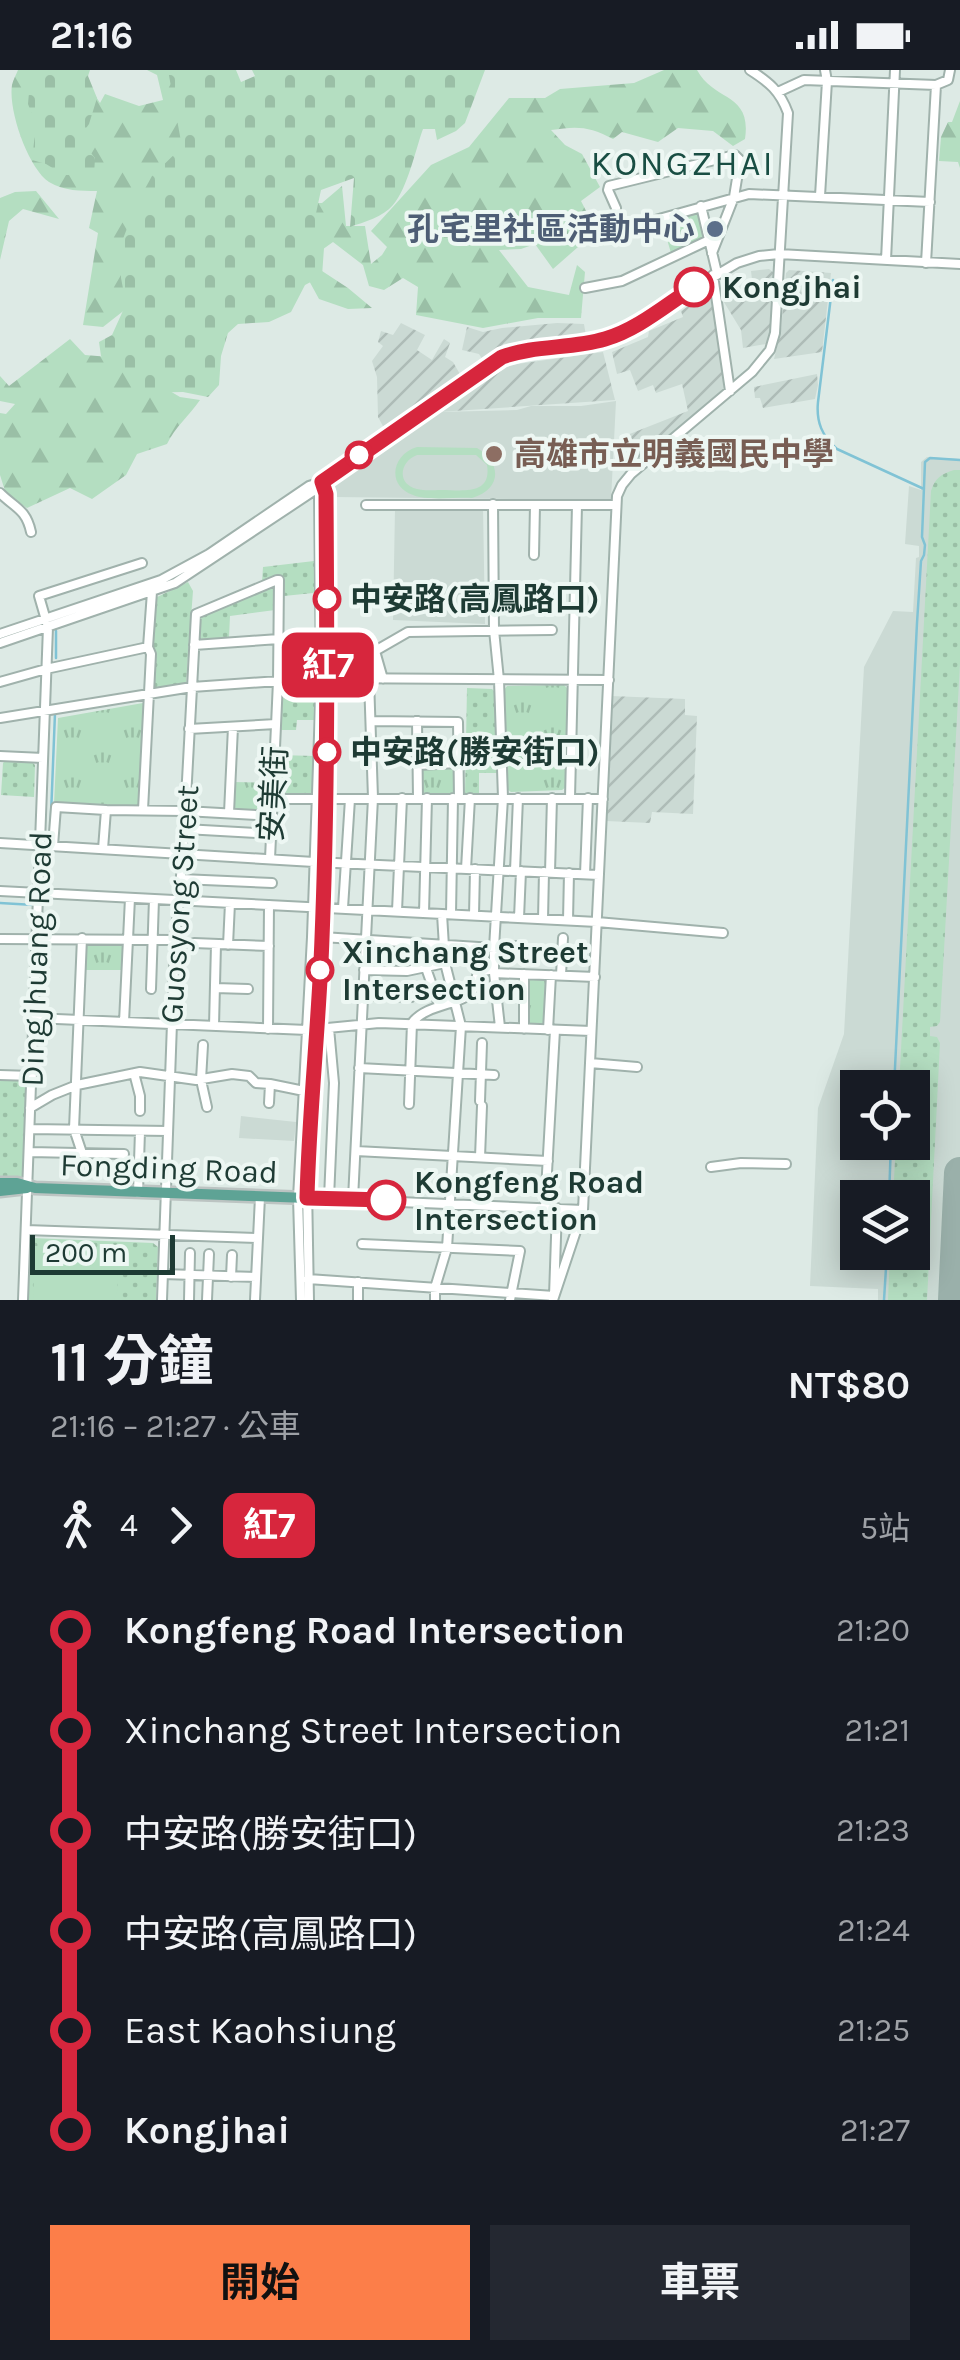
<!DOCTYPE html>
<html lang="zh-TW">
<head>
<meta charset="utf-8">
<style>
  :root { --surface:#171b24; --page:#242831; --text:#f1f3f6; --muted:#9ea1a6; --accent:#fc7e49 }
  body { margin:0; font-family:Karla,"Noto Sans TC",sans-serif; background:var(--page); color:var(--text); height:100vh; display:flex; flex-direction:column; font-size:38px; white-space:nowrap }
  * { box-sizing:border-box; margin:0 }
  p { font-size:32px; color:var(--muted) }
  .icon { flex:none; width:55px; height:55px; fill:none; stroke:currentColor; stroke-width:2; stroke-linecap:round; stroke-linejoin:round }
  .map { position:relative; height:1230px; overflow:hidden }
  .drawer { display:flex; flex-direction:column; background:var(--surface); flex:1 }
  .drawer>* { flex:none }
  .badge { padding:0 20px; border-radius:15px; font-size:35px; line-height:65px }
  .controls { position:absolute; left:840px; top:1000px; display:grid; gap:20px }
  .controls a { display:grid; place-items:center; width:90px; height:90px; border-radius:0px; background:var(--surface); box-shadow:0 5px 25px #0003; font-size:50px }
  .scale { position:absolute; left:30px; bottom:25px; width:145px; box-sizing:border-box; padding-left:10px; border:5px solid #1e3b34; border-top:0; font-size:28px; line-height:35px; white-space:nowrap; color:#1e3b34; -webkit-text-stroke:8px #edf7f3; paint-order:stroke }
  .map>.badge { position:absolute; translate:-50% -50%; box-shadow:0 0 0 5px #fff }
  .legs { display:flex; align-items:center; gap:15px; height:110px; padding:0 50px; font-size:32px }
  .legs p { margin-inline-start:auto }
  .headline { display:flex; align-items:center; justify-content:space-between; height:170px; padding:0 50px }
  h1 { font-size:55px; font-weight:700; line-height:75px }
  .primary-button { display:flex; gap:20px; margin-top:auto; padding:20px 50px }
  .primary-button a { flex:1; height:115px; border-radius:0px; background:var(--accent); color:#111; font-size:40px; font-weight:700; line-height:115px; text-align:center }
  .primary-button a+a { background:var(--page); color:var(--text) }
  ul { padding:0 50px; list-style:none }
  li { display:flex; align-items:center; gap:35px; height:100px; font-size:38px }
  li i { display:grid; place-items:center; width:15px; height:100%; margin:0 12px; background:currentColor }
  li i::after { content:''; width:25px; height:25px; margin:-12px; border:8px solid; border-radius:50%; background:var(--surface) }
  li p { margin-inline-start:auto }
  li:first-child i { background:linear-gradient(#0000 50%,currentColor 0) }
  li:last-child i { background:linear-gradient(currentColor 50%,#0000 0) }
  .status { display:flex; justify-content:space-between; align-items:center; height:70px; padding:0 50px; background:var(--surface); direction:ltr }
  .status svg { height:28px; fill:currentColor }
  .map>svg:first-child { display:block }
</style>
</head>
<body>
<div class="status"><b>21:16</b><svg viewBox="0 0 49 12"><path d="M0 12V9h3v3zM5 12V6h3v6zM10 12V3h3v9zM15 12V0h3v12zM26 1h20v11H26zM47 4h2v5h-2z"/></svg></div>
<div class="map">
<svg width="960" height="1230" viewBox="0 0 960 1230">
  <defs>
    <pattern id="industrial-furrows" width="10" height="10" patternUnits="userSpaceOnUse" patternTransform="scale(2.5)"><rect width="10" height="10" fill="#cbdad4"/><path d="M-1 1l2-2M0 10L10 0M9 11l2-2" fill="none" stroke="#aebcb7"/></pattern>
    <pattern id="grass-dots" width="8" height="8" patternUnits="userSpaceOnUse" patternTransform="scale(2.5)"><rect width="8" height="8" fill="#b4dec1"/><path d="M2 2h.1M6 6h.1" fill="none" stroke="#9abfa6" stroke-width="1.8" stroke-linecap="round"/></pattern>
    <pattern id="forest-firs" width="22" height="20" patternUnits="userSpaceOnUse" patternTransform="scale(2.5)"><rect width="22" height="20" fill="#b4dec1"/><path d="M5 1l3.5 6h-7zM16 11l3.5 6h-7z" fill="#9abfa6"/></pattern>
    <pattern id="cemetery-stones" width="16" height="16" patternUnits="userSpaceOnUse" patternTransform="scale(2.5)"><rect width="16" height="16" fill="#b4dec1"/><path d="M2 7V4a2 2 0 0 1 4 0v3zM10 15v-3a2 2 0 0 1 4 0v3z" fill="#9abfa6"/></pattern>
    <pattern id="park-tufts" width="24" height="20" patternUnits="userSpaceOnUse" patternTransform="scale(2.5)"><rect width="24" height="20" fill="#b4dec1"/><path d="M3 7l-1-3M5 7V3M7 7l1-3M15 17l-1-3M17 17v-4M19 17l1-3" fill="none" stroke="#9abfa6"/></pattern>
  </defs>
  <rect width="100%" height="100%" fill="#ddeae5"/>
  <path fill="#cbdad4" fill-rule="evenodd" d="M616,331L611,430L334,427L332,421L334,414L349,400L439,342L517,340L531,336H581Z
    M927,387L960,389V1230H878V1219L810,1216L818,1038L844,964L864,597L893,541L913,542L916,488L919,487V476L905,474L909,416L921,420V392ZM858,1018H912V1072H858ZM858,1128H912V1182H858Z
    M483,437L485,554L393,550L395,439Z
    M241,1046L296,1052L294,1071L239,1068Z"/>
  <path fill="url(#industrial-furrows)" d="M769,199L773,202L774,208L770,264L766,274L743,278L741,260L719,224L753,218L751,201Z
    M789,200L831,203L822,282L774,289L781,260L786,203Z
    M706,224L711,225L724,318L638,393L622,367L688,341L682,314L656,323L653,315L638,321L630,300L617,304L612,282L648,267L649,261L683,247L681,241Z
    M401,253L425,265L417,280L432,290L444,269L450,273L445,287L453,292L461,306L384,358L378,347L377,307L372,291L383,276L378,272L381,261L393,265Z
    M557,253L584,254L586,266L503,274L505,282L484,292L479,284L462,280L467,257L483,262L502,258Z
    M603,282L615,330L439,342L510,295Z
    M817,304L818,315L815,329L763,338L760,328H755L754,317Z
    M611,626L685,629V645L697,646L693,744L652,742L650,753L606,751Z"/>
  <path fill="url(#grass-dots)" d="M954,400H960V594L940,952L937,956L930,957V966L937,967L940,973L927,1230H888L890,1183L912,1182V1128L893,1127L896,1073L912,1072V1018L899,1017L931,421C935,408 941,404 954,400Z
    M314,491L315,522L313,523L284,526L276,507L262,512L263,497Z
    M188,512L193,521L186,614L183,617L152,620L150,577L153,529Z
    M272,514L276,515L275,540L230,546L229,568L201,572L198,568L199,547Z
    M467,618L492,619L495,622L498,703H479V725L465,724Z
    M280,628L316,629V650H297L296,660H280Z
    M278,685L315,686L314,727H277Z
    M5,691L32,692L35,695L34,727L1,725L3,693Z
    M0,1006L26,1009L24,1106L21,1110L0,1109Z
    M32,1168L153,1173L158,1177L156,1230H26L29,1172Z"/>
  <path fill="url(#forest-firs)" d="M18,0H79L100,33L105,24L139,36L163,30L157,5L147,0H181L192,78L131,235L103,257L83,255L98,163L89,158L97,121C81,121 64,121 49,112C28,98 8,40 12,15C13,10 16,5 18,0Z
    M664,0H697C714,32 752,22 745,69L733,76L713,61L678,58L658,72L622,62L613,69C589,56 577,56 551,60L565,75L582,84L600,117L581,131L604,176L586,170L553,199L535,174L521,179L499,180L528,217L569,225L577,195L585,202L581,248H538L483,258L416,245L418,217L403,208L384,220L369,216L363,195L333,172L319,182V199L348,218L372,238L348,239L319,229L301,196L313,133H322L342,116L346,156H365L371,194L382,185L387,177L371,161L431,95L469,77L509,28H545L560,19L634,13Z
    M960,31V98L958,92L939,91L941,67L948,52H952Z
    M36,121L59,149L23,139L9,151L0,190V128L15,122Z
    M70,269L85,285L122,288L158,314L180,327L200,330C189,346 175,357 167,374L137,384L126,405L92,429L70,418L27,438L6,424L0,405V343L6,344L15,334L0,331V306L9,316Z"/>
  <path fill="url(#cemetery-stones)" d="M35,0H90L88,6L97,28L89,54L79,68L95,88L94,105H64L46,94L32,90L36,55L28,34L30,11Z
    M168,0H236L241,12L255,6L252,0H485L465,53L456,61L437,70L435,59H423C415,81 408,117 393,135C383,147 364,152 350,157L354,108L321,120L315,148L324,178L322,206L305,215L291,242L269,252L238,254L228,263L221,286L219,315L208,327L183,322L140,323L132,309L101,286L99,272L112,265L126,234L121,208V174L136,135L152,106L182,77Z"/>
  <path fill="url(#park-tufts)" d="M697,138L704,169L671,183L661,149Z
    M564,615L568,619L566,717L562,720L511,722L507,719L503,621L507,616Z
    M143,633L146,635L140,733L136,737L54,734L58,648Z
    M455,696L456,723L423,724L420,722V698Z
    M233,712L271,713L269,743L233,740Z
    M87,872L122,874L125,877V900H86L85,875Z
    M525,909L547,910L546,958L524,957Z"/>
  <path fill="#b4dec1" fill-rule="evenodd" d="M417,377L477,378C502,393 502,419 472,428C456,427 427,431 413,425C386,416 392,384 417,377ZM417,385H476L487,395C492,426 462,420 441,420C434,420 424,421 417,419C396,414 400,391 417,385Z
    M35,1176L118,1179L117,1222L114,1230H33Z"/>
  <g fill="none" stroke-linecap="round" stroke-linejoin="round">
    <path stroke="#80c3d5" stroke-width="2.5" d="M833,210L818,332C816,352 822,366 837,379L924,419
      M56,561V588
      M50,771L55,643
      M49,786L50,818
      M0,833L34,835
      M894,1018L917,553L921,491L924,485L925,475L922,467L925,392L930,388L960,390
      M889,1128L891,1072
      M884,1230L887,1182"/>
    <path stroke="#9ab0aa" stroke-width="12" d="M958,1132L960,1130"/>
    <path stroke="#9ab0aa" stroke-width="32" d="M954,1230L960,1103"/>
    <g stroke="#a0b2ac" stroke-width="12">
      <path id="minor" d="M778,22L804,10L936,15
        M820,126L827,11L825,0
        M701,136L717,203
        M616,138L608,120L609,116L735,85L740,90L734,127L712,183
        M630,157L749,124L930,132
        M886,190L895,0
        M926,193L936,15L948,10L950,0
        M713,205L730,321
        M585,218L622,211L709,170
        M0,423C15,438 26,439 31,462
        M493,434L494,560L499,610L503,728L494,878V903L500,957
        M366,435H616
        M534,485L535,435
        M0,564L161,510L209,484L309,416L318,413
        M0,573L175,513L312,422L323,412L387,366L503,287L528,280L588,273L616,265L737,193L759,186L779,184L960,194
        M194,575L279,569
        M148,577L152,522
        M383,609L375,581L408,562L552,560
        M0,612L46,599L148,577L151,584L143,740
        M0,648L192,617L321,608L609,610
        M371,651L458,652L459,728
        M417,651L418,728
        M189,659L276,654
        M0,686L43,688
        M418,695L458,693
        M570,728L577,435
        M274,729H603
        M229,743L233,657
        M185,759L272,764
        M0,773L314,792L599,805
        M53,776L56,737L106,740
        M103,779L106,740L185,741L273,746
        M466,799L470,728
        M515,801L518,728
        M550,802L552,728
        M585,804L588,728
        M181,809L272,813
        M0,821L597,852L723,863
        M343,838L350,729
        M397,841L402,728
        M424,843L427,728
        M451,844L453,728
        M474,845L475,799
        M519,848L521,801
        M543,849L544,802
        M568,850L569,803
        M322,867L494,878L517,876
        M0,869L175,870
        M194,873L269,876
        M228,875L230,833
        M426,898L439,935
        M364,900L407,901L445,893
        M494,903L595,907
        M524,904V959
        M561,905L563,868
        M215,918L248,919
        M151,919L154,829
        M363,925L411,927
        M34,948L307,960L379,953L591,961
        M124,952L130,828
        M214,956L216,874
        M268,959L269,835
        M548,960L551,905
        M203,975L201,1010L207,1037
        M590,993L637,997
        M359,998L494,1005
        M134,1003L140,1026V1041
        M0,1005L32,1006
        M480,1031L482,973
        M269,1033L270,1014L304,1021
        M409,1034L412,953C426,933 465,935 473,920C476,914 476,908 478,902L494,899
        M30,1038L52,1025L77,1015L140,1002L196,1010L232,1004L249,1006L256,1013L270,1014
        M30,1059L168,1061
        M356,1081L548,1091
        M30,1082L124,1084
        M82,1083L74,1059L82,868
        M480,1087L482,1036
        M711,1097L741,1093L786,1094
        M138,1123L140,1061
        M307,1128L583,1140
        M329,1128L334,1013L329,958
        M353,1129L373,728L369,609
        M545,1138L555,960
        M26,1160L258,1168
        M362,1174L520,1181L510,1230
        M163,1204L256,1207
        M231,1207L232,1185
        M308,1209L554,1226L557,1138
        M23,1230L48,557L39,526L142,493
        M162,1230L175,870L183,784L196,544L277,510H279L278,611L270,789
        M189,1230L190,1183
        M207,1230L209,1184
        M255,1230L260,1127
        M301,1230L298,1128L312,867L321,608L319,424L321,416
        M309,1230L307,1116L322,867L326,729L328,608L326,424L323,412
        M358,1230V1212
        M435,1230V1218L447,1178L461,956L445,893L442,844
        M553,1230L583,1140L617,426L622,415L631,404L752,302L770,280L775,263L788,43C780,21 769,12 750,0"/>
    </g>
    <g stroke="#bcc4c2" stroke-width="15">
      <path id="major" d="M0,1113H17L35,1118L307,1128
        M0,1121L27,1118"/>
    </g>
    <use href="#minor" stroke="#fff" stroke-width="8"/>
    <use href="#major" stroke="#5ea395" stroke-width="10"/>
  </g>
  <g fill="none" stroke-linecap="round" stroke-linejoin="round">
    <g stroke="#fff" stroke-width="22">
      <path id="line-1" d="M386,1130L307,1128C309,1041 319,955 322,868C328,720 327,572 326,424L322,412L502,287C535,275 571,279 605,269C637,260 666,235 694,217"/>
    </g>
    <use href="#line-1" stroke="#d7263d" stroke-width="15"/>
  </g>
  <circle fill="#5c6f8a" stroke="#edf7f3" stroke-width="4" cx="715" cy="159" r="10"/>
  <g fill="#fff" stroke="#d7263d" stroke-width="5">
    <circle cx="694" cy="217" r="18"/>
    <circle cx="359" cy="385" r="12"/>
    <circle cx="327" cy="529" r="12"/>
    <circle cx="327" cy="682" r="12"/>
    <circle cx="320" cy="900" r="12"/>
    <circle cx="386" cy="1130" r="18"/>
  </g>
  <circle fill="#8d6e63" stroke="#edf7f3" stroke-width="4" cx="494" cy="384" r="10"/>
  <g text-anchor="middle" stroke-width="8" stroke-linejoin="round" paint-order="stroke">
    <g font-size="32" font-weight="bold" fill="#4e5e75" stroke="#edf7f3" text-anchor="end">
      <text x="695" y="170">孔宅里社區活動中心</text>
    </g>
    <g font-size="32" font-weight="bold" fill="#1e3b34" stroke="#edf7f3" text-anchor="start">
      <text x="722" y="228">Kongjhai</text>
      <text x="350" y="540">中安路(高鳳路口)</text>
      <text x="350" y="693">中安路(勝安街口)</text>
      <text x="342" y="893">Xinchang Street<tspan x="342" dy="37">Intersection</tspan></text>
      <text x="414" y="1123">Kongfeng Road<tspan x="414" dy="37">Intersection</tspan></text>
    </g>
    <g font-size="32" font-weight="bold" fill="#785e54" stroke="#edf7f3" text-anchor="start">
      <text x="514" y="395">高雄市立明義國民中學</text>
    </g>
    <g font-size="32" fill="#1e3b34" stroke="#edf7f3">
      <text transform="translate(273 724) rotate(-87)" y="11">安美街</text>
      <text transform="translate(179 834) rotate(-86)" y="11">Guosyong Street</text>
      <text transform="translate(36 889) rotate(-88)" y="11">Dingjhuang Road</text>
      <text transform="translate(169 1098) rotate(2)" y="11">Fongding Road</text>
    </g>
    <g font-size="35" letter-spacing="2.5" fill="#194e43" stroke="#edf7f3">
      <text x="683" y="105">KONGZHAI</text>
    </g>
  </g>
</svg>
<div class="controls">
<a><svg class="icon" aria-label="locate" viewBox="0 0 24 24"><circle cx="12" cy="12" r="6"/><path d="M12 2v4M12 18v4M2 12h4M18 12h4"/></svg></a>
<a><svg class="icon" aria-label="layers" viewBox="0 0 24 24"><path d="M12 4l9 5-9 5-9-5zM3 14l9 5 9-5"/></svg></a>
</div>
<div class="scale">200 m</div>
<b class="badge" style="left:328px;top:595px;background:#d7263d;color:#fff">紅7</b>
</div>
<section class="drawer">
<div class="headline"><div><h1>11 分鐘</h1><p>21:16 – 21:27 · 公車</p></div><b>NT$80</b></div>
<div class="legs"><svg class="icon" aria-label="walk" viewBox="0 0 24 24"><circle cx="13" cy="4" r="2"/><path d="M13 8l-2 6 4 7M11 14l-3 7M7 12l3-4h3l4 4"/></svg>4<svg class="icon" aria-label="forward" viewBox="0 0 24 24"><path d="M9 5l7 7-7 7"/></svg><b class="badge" style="background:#d7263d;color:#fff">紅7</b><p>5站</p></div>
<ul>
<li><i style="color:#d7263d"></i><b>Kongfeng Road Intersection</b><p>21:20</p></li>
<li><i style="color:#d7263d"></i><span>Xinchang Street Intersection</span><p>21:21</p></li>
<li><i style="color:#d7263d"></i><span>中安路(勝安街口)</span><p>21:23</p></li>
<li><i style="color:#d7263d"></i><span>中安路(高鳳路口)</span><p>21:24</p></li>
<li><i style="color:#d7263d"></i><span>East Kaohsiung</span><p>21:25</p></li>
<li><i style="color:#d7263d"></i><b>Kongjhai</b><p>21:27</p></li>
</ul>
<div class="primary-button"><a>開始</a><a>車票</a></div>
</section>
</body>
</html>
